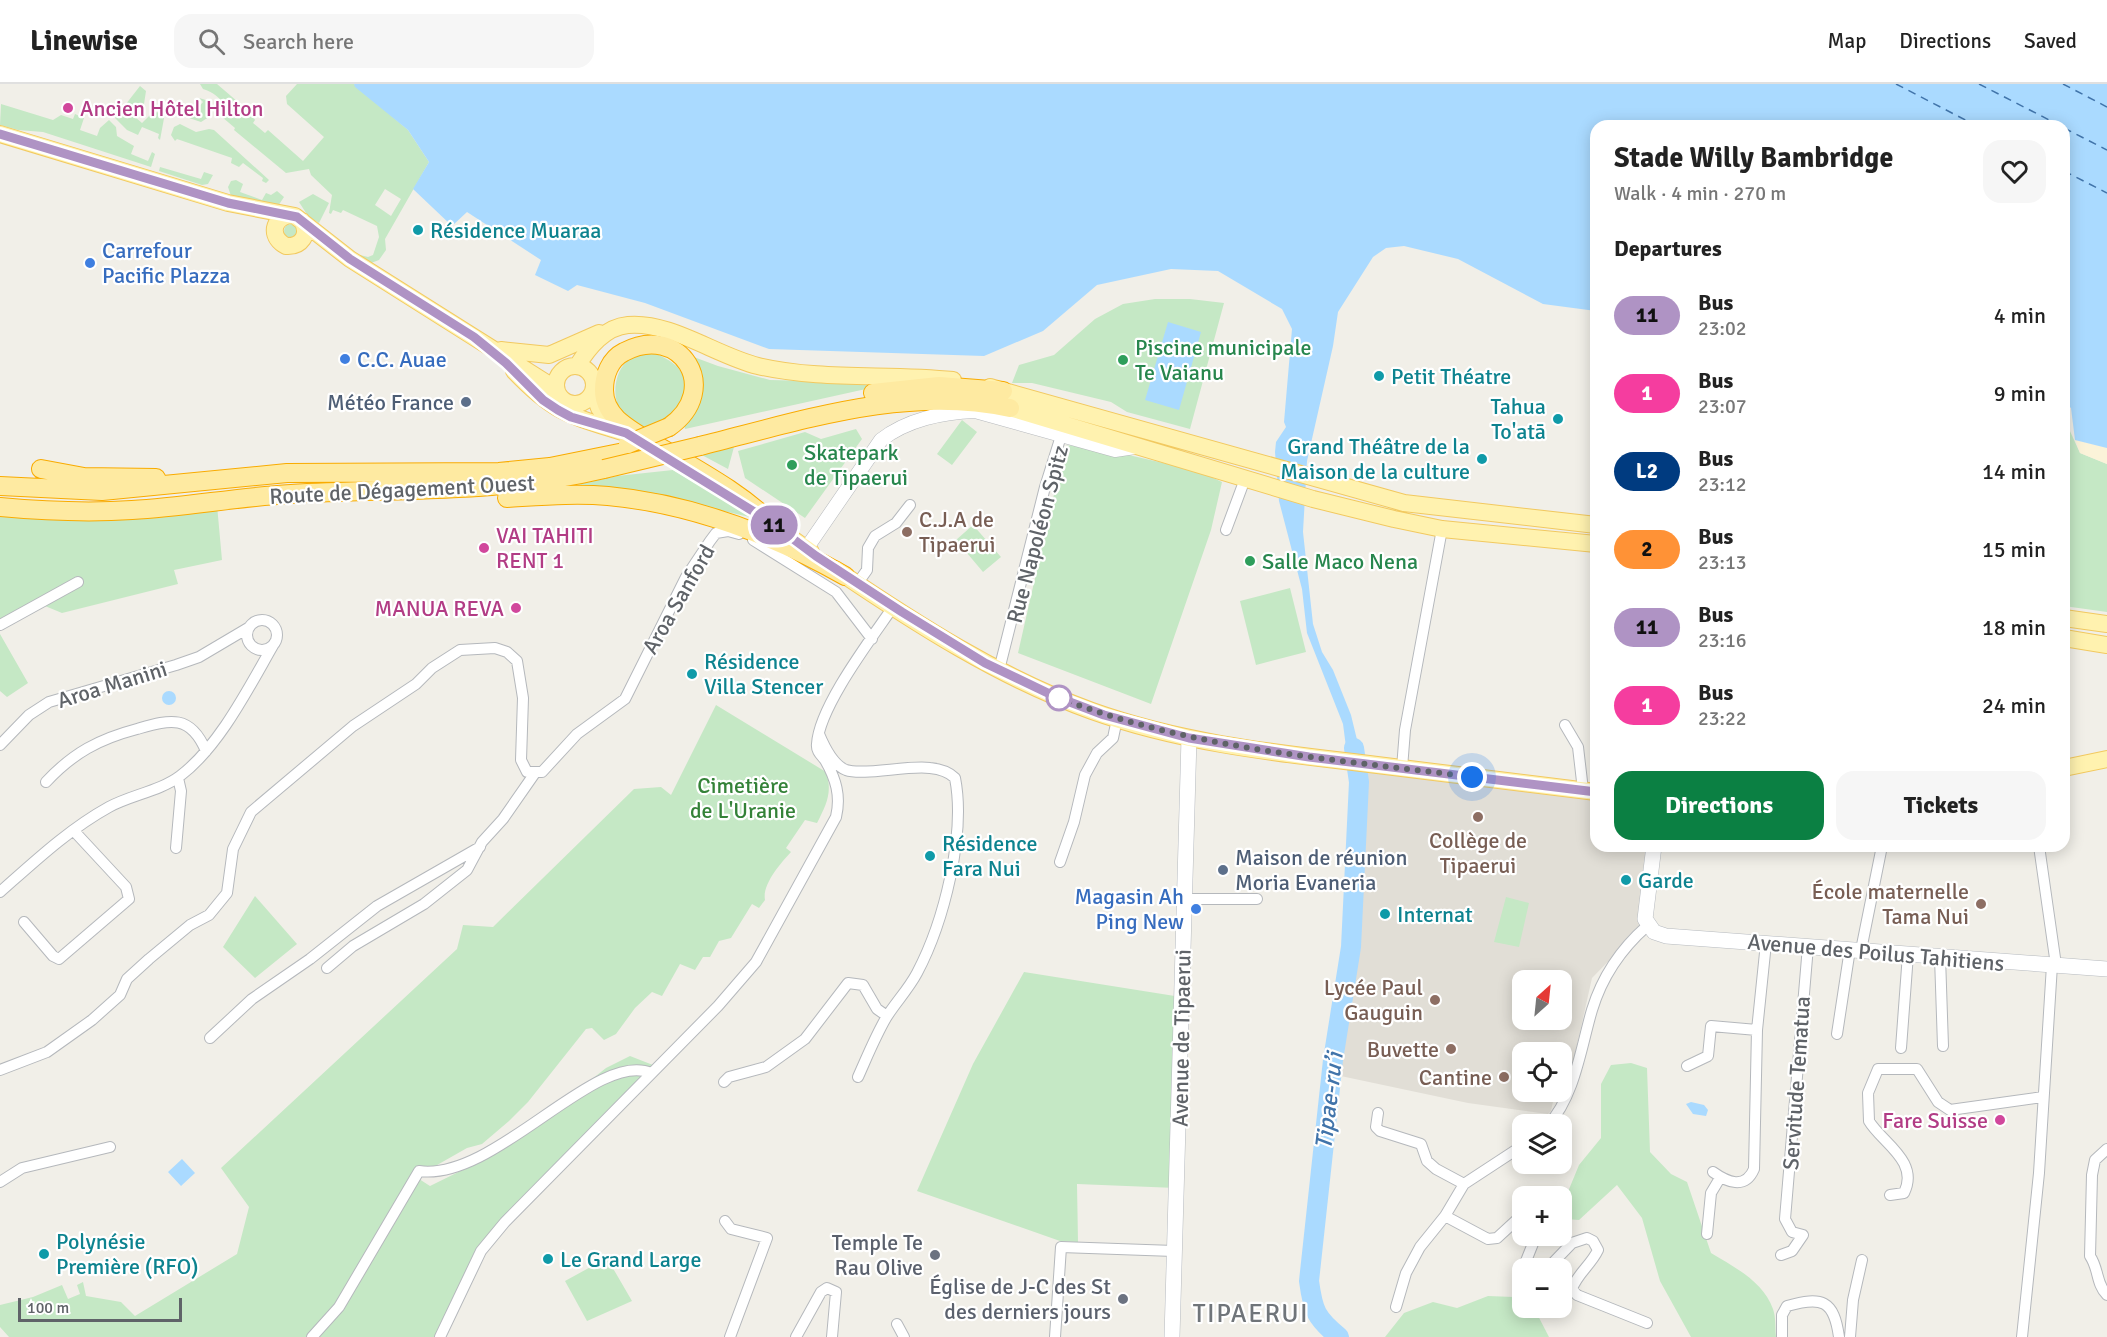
<!DOCTYPE html>
<html lang="en">
<head>
<meta charset="utf-8">
<style>
  :root { --surface:#fff; --page:#f6f6f6; --text:#222; --muted:#767676; --line:#e0e0e0; --accent:#0b8043 }
  body { margin:0; font-family:Signika,sans-serif; background:var(--page); color:var(--text); height:100vh; display:flex; flex-direction:column; font-size:22px; white-space:nowrap }
  * { box-sizing:border-box; margin:0 }
  p { font-size:20px; color:var(--muted) }
  .icon { flex:none; width:33px; height:33px; fill:none; stroke:currentColor; stroke-width:2; stroke-linecap:round; stroke-linejoin:round }
  .map { position:relative; flex:1; overflow:hidden }
  .side { position:absolute; left:1590px; top:36px; width:480px; height:732px; display:flex; flex-direction:column; background:var(--surface); border-radius:18px; box-shadow:0 3px 15px #0003 }
  .side>* { flex:none }
  .badge { padding:0 12px; border-radius:20px; font-size:21px; line-height:39px }
  .needle { width:39px; rotate:27deg }
  .tools { position:absolute; left:1512px; top:886px; display:grid; gap:12px }
  .tools a { display:grid; place-items:center; width:60px; height:60px; border-radius:12px; background:var(--surface); box-shadow:0 3px 15px #0003; font-size:30px }
  .scale { position:absolute; left:18px; bottom:15px; width:164px; box-sizing:border-box; padding-left:6px; border:3px solid #5f6368; border-top:0; font-size:16px; line-height:21px; white-space:nowrap; color:#5f6368; -webkit-text-stroke:4px #fff; paint-order:stroke }
  .you { position:absolute; width:30px; height:30px; margin:-15px; border:4px solid #fff; border-radius:50%; background:#1a73e8; box-shadow:0 0 0 9px #1a73e833 }
  .map>.badge { position:absolute; translate:-50% -50%; box-shadow:0 0 0 3px #fff }
  h2 { padding:0 24px; font-size:22px; line-height:54px }
  .round { display:grid; place-items:center; flex:none; width:63px; height:63px; border-radius:18px; background:var(--page) }
  .summary { display:flex; align-items:center; justify-content:space-between; height:102px; padding:0 24px }
  h1 { font-size:28px; font-weight:800; line-height:45px }
  .cta { display:flex; gap:12px; margin-top:auto; padding:12px 24px }
  .cta a { flex:1; height:69px; border-radius:18px; background:var(--accent); color:#fff; font-size:24px; font-weight:800; line-height:69px; text-align:center }
  .cta a+a { background:var(--page); color:var(--text) }
  ul { padding:0; list-style:none }
  li { display:flex; align-items:center; gap:18px; height:78px; padding:0 24px }
  li div { flex:1 }
  li b { display:block; font-size:22px }
  li em { font-style:normal }
  li .badge { min-width:66px; font-weight:700; text-align:center }
  header { display:flex; align-items:center; gap:36px; box-sizing:border-box; height:84px; padding:0 30px; background:var(--surface); border-bottom:2px solid var(--line) }
  header strong { font-size:28px }
  nav { display:flex; gap:33px; margin-inline-start:auto; font-size:21px }
  .search { width:420px; height:54px; background:var(--page); display:flex; align-items:center; gap:15px; box-sizing:border-box; padding:0 21px; border-radius:18px; color:var(--muted); font-size:22px }
  .map>svg:first-child { display:block }
</style>
</head>
<body>
<header>
<strong>Linewise</strong>
<div class="search"><svg class="icon" aria-label="search" viewBox="0 0 24 24"><circle cx="10" cy="10" r="6"/><path d="M15 15l6 6"/></svg>Search here</div>
<nav><a>Map</a><a>Directions</a><a>Saved</a></nav>
</header>
<div class="map">
<svg width="2107" height="1253" viewBox="0 0 2107 1253">
  <rect width="100%" height="100%" fill="#f1efe8"/>
  <path fill="#e1ded6" fill-rule="evenodd" d="M1358,672L1596,705V762H1652L1640,845L1592,894L1573,979H1562V969H1522V1008H1555L1551,1027L1548,1030L1468,1019L1336,991L1356,867L1361,810ZM1522,897H1562V936H1522Z"/>
  <path fill="#c5e8c5" fill-rule="evenodd" d="M200,0H217L252,30L255,36L253,39L265,49L268,46L303,77L324,53L287,20L286,12L297,0H354L408,46L429,78L385,155L386,166L379,176L371,179L359,174L360,171L368,173L373,171L379,153L377,142L343,126L341,129L333,126L331,130L329,129L332,111L311,91L309,85L286,89L234,46L235,44L222,33L225,23C220,13 213,8 203,5ZM385,105L401,115L391,132L375,121Z
    M140,2L146,7L144,20L134,32L142,39L153,28L165,29L160,56L158,54L159,50L142,43L138,51L127,46L115,34Z
    M199,14C210,16 214,24 209,33L201,38L189,34L203,18Z
    M1,20L53,36L61,31L73,35L75,30L84,34L80,46L97,52L100,44L109,36L116,43L117,52L134,62L131,70L148,77L152,68L155,70L151,83L43,48L18,46L0,41Z
    M180,40L196,48L209,45L214,46L269,96L266,99L262,97L263,94L243,79L239,83L231,79L232,74L177,55L175,57L171,51L174,43Z
    M160,83L201,95L204,88L213,91L208,100L202,101L159,87Z
    M236,96L243,100L240,108L262,116L266,109L271,111L277,107L284,113L278,122L231,112L228,103L231,97Z
    M313,110L329,119L319,139L308,132L299,118Z
    M284 147a7 7 0 1 1 14 0a7 7 0 1 1-14 0Z
    M1155,215H1190L1224,219L1190,345L1127,328L1111,318L1032,299H1012L1019,281L1054,271L1095,235L1123,220Z
    M649,268C666,272 688,285 687,306C687,313 681,323 679,329L644,345C637,340 626,335 621,328C611,313 614,285 631,274C636,271 643,270 649,268Z
    M683,269L718,282L770,296L893,299L685,345L684,339C713,318 694,294 683,269Z
    M2064,334L2080,369L2107,380V528L2064,522Z
    M962,336L977,348L952,381L937,370Z
    M856,345L862,355L805,434L745,394L738,367L805,348L821,355Z
    M1081,360L1198,387L1222,398L1211,446L1151,620L1018,569L1065,362Z
    M734,363L728,385L700,370Z
    M673,386L754,434L688,419L544,408L617,392Z
    M217,421L222,476L174,486L178,500L62,529L45,522L0,543V430Z
    M973,441L1001,473L983,488L956,456Z
    M1290,504L1306,568L1256,581L1240,517Z
    M0,550L28,599L7,613L0,607Z
    M716,621L826,688C833,708 826,721 817,739L805,736L786,764L791,768C781,779 762,800 765,816L759,824L752,820L731,854L719,857L710,873H703L695,886L680,880L662,912L652,908L635,924L616,950L604,956L592,944L586,945L528,1018L509,1037L482,1060L467,1064L416,1093L430,1102L501,1067L606,984L630,972L658,983L487,1158L438,1253H9L0,1243V1221L33,1213L62,1201L68,1215L80,1210L77,1201L83,1198L86,1212L121,1218L135,1232L237,1170L249,1123L221,1084L457,865L463,841L493,843L634,705L661,703L671,711Z
    M255,812L297,860L255,894L223,863Z
    M1506,813L1529,819L1519,863L1494,858Z
    M1024,888L1181,913L1176,1104L1077,1100L1078,1158L1060,1157L917,1107L973,980Z
    M1631,979L1647,984L1650,1068L1671,1090L1687,1098L1711,1169C1734,1183 1763,1197 1773,1225C1776,1233 1775,1244 1776,1253H1691L1660,1197L1642,1134L1617,1101L1579,1136L1565,1135V1115L1579,1081L1601,1054V1000L1611,981Z
    M607,1174L632,1217L587,1237L565,1197Z
    M1488,1212L1514,1213L1522,1218V1224H1534L1549,1253H1385L1404,1229L1433,1218L1457,1224Z"/>
  <path fill="#fbf3d9" d="M2075,356L2107,364V380L2080,369Z"/>
  <path fill="#aadaff" d="M354,0H2107V364L2075,356L2071,324L2064,318V42H1596V227L1543,220L1458,175L1404,162L1386,164L1373,173L1338,228L1333,262L1307,377L1303,448L1313,540L1322,568L1333,586L1351,631L1359,664L1346,663L1343,640L1307,549L1302,505L1279,417L1275,368L1276,358L1286,343L1284,338L1292,245L1282,225L1218,187L1171,185L1097,201L1043,247L984,272L769,265L645,219L577,201L568,207L535,191L541,176L467,128L452,142L413,105L429,78L408,46L355,3Z
    M1168,238L1201,248L1179,326L1145,316Z
    M162 614a7 7 0 1 1 14 0a7 7 0 1 1-14 0Z
    M1691,1018L1704,1021L1708,1026L1706,1032L1693,1030L1686,1020Z
    M182,1075L195,1089L181,1102L168,1088Z"/>
  <g fill="none" stroke-linecap="round" stroke-linejoin="round">
    <path stroke="#aadaff" stroke-width="20" d="M1339,1253C1316,1234 1313,1227 1309,1197L1333,976L1351,863L1359,698L1354,664"/>
    <path stroke="#4174aa" stroke-width="1.5" stroke-dasharray="8 6" stroke-linecap="butt" d="M1896,0L1977,42
      M1979,0L2061,42
      M2063,0L2107,23
      M2064,44L2107,66
      M2064,87L2107,109"/>
    <g stroke="#b5b8bc" stroke-width="12">
      <path id="minor" d="M1226,446L1245,395
        M753,456L836,508L872,555
        M857,500L867,486L868,464L875,452L896,439L910,421
        M247 551a15 15 0 1 1 30 0a15 15 0 1 1-30 0Z
        M0,541L78,498
        M999,586L1045,403L1061,352
        M1565,641L1578,663L1583,706
        M819,650C824,662 833,681 846,686C863,692 907,681 930,684C940,685 948,687 955,694C966,750 944,838 917,889C908,906 895,919 886,934C875,953 867,973 858,993
        M0,661L29,631L49,618L176,581L199,573L248,544
        M1402,684L1405,646L1442,445
        M46,698C73,669 99,655 137,645C169,636 190,629 206,667
        M2039,762L2056,881
        M176,764L181,707L178,694
        M1060,778L1074,738L1085,691L1097,669L1113,654L1117,635
        M0,808C34,778 69,745 109,723C131,711 160,707 180,692C220,662 250,601 275,558
        M1184,815H1257
        M24,838L53,872L59,875L129,815L126,803L74,747
        M1861,866L1882,762
        M1940,873L1943,962
        M327,884L353,862L424,820L467,786L482,758L503,735L535,689
        M1837,950L1850,865
        M210,954L252,915L310,875L377,822L480,763
        M1901,964L1908,870
        M1687,982L1708,972L1711,942L1757,946
        M0,986L47,968L92,936L120,911L127,895L149,875L190,841L209,831L227,809L233,765L251,728L353,642L416,600L432,584L460,566L495,564L507,568L517,577L523,614L521,676L527,688H542L577,650L625,615L686,493L710,457L716,449L728,447L739,450
        M724,998L729,993L766,983L805,955L848,899L863,901L877,925L887,932
        M1378,1029L1376,1043L1380,1047L1421,1060L1427,1077L1436,1085L1464,1100
        M1548,1041C1575,1012 1581,963 1592,926C1602,893 1622,864 1647,842
        M2107,1065L2095,1076L2092,1091L2090,1172C2099,1185 2096,1200 2107,1211
        M1713,1088C1727,1098 1745,1106 1754,1085L1757,946L1766,859
        M0,1098L22,1084L110,1063
        M1890,1111L1904,1109C1920,1077 1881,1058 1869,1037L1868,1009L1878,985H1917L1938,1018L1950,1026L2043,1013
        M1545,1113L1549,1110L1554,1113
        M1445,1132L1488,1155L1497,1154L1522,1131
        M725,1137L731,1145L767,1154L730,1253
        M1707,1150L1711,1109L1720,1094
        M1781,1171L1792,1167L1803,1151L1792,1148L1785,1135L1808,862
        M1547,1185L1572,1159L1587,1154L1593,1157L1598,1166C1591,1181 1577,1190 1572,1205L1577,1211L1647,1239
        M1522,1202L1518,1197L1536,1152
        M1396,1223L1406,1189L1420,1163L1445,1132L1464,1100L1522,1062
        M897,1240L904,1253
        M312,1253L339,1223L419,1087C494,1098 596,965 651,989
        M440,1253L481,1167L505,1138L718,922L756,878L836,733C841,712 836,695 825,676C821,671 816,667 817,660C819,623 871,555 893,523
        M796,1253L821,1208L827,1204L836,1208L832,1253
        M1055,1253L1061,1163L1174,1167
        M1782,1253V1231L1787,1222C1822,1212 1834,1216 1839,1253
        M1850,1253L1853,1216L1862,1176
        M2022,1253L2039,1089L2052,881"/>
    </g>
    <g stroke="#b5b8bc" stroke-width="15">
      <path id="tertiary" d="M806,465L881,356C906,336 943,328 975,327L1115,366L1135,363"/>
    </g>
    <g stroke="#b6babf" stroke-width="16">
      <path id="secondary" d="M1654,762L1645,835L1654,848L1666,852L2107,885
        M1172,1253L1189,654"/>
    </g>
    <g stroke="#f2c960" stroke-width="18">
      <path id="primary" d="M0,50L228,119L295,132L350,175L556,305
        M286,132C271,138 271,154 286,162C301,163 310,151 302,137
        M501,266L549,271L599,249
        M556 301a19 19 0 1 1 38 0a19 19 0 1 1-38 0Z
        M577,282C589,263 605,243 628,241C670,237 717,272 758,282C822,297 888,289 953,296
        M514,287C554,329 569,331 622,348
        M990,303L1404,419L1596,441
        M593,307L599,324L612,336
        M1010,324L1313,415L1394,435L1442,445L1596,460
        M759,431L811,468
        M835,485C915,539 1000,594 1092,627C1176,657 1265,668 1353,678C1434,688 1515,698 1596,708
        M2064,534L2107,540
        M2064,554L2107,561
        M2064,684L2107,675"/>
    </g>
    <g stroke="#f9ab00" stroke-width="20">
      <path id="trunk" d="M873,309L939,302L1003,307
        M669,343C723,305 680,238 624,268C610,275 604,291 604,306C604,318 609,327 617,335C630,347 647,356 663,365C699,387 738,407 769,437
        M700,362C801,337 906,301 1010,324
        M41,385L84,393L156,394
        M0,402L102,407L287,389L499,388L550,383L629,367
        M507,414C541,412 575,409 608,412C693,420 771,450 845,492
        M0,423C44,427 88,429 132,426C185,423 238,413 291,410C396,404 500,410 604,385"/>
    </g>
    <use href="#minor" stroke="#fff" stroke-width="10"/>
    <use href="#tertiary" stroke="#fff" stroke-width="14"/>
    <use href="#secondary" stroke="#fff" stroke-width="15"/>
    <use href="#primary" stroke="#fff2af" stroke-width="16"/>
    <use href="#trunk" stroke="#feeaa1" stroke-width="18"/>
    <g stroke="#f9ab00" stroke-width="20" stroke-linecap="butt">
      <path id="trunk-bridge" d="M628,360L669,343
        M604,385L700,362"/>
    </g>
    <use href="#trunk-bridge" stroke="#feeaa1" stroke-width="18"/>
  </g>
  <g fill="none" stroke-linecap="round" stroke-linejoin="round">
    <g stroke="#fff" stroke-width="14">
      <path id="line" d="M0,50L228,119L297,133L350,175L474,253L506,279L543,316L558,326L571,333L626,349L769,437L816,472L902,528L985,579L1054,612L1104,631L1189,654L1309,673L1596,708"/>
    </g>
    <use href="#line" stroke="#af93c4" stroke-width="9"/>
    <path stroke="#5f6368" stroke-width="6" stroke-dasharray="0 10.8" d="M1059,614L1054,612C1190,666 1328,674 1472,693"/>
  </g>
  <g fill="#d1479c" stroke="#fff" stroke-width="2">
    <circle cx="68" cy="24" r="6"/>
    <circle cx="484" cy="464" r="6"/>
    <circle cx="516" cy="524" r="6"/>
    <circle cx="2000" cy="1036" r="6"/>
  </g>
  <g fill="#0f9aa8" stroke="#fff" stroke-width="2">
    <circle cx="418" cy="146" r="6"/>
    <circle cx="1379" cy="292" r="6"/>
    <circle cx="1558" cy="335" r="6"/>
    <circle cx="1482" cy="375" r="6"/>
    <circle cx="692" cy="590" r="6"/>
    <circle cx="930" cy="772" r="6"/>
    <circle cx="1626" cy="796" r="6"/>
    <circle cx="1385" cy="830" r="6"/>
    <circle cx="44" cy="1170" r="6"/>
    <circle cx="548" cy="1175" r="6"/>
  </g>
  <g fill="#3f7fe0" stroke="#fff" stroke-width="2">
    <circle cx="90" cy="179" r="6"/>
    <circle cx="345" cy="275" r="6"/>
    <circle cx="1196" cy="825" r="6"/>
  </g>
  <g fill="#2e9e5b" stroke="#fff" stroke-width="2">
    <circle cx="1123" cy="276" r="6"/>
    <circle cx="792" cy="381" r="6"/>
    <circle cx="1250" cy="477" r="6"/>
  </g>
  <g fill="#5c6f8a" stroke="#fff" stroke-width="2">
    <circle cx="466" cy="318" r="6"/>
    <circle cx="1223" cy="786" r="6"/>
  </g>
  <g fill="#8d6e63" stroke="#fff" stroke-width="2">
    <circle cx="907" cy="448" r="6"/>
    <circle cx="1478" cy="733" r="6"/>
    <circle cx="1981" cy="820" r="6"/>
    <circle cx="1435" cy="916" r="6"/>
    <circle cx="1451" cy="965" r="6"/>
    <circle cx="1504" cy="993" r="6"/>
  </g>
  <circle fill="#fff" stroke="#af93c4" stroke-width="3" cx="1059" cy="614" r="12"/>
  <g fill="#6b7280" stroke="#fff" stroke-width="2">
    <circle cx="935" cy="1171" r="6"/>
    <circle cx="1123" cy="1215" r="6"/>
  </g>
  <g text-anchor="middle" stroke-width="4.5" stroke-linejoin="round" paint-order="stroke">
    <g font-size="22" fill="#b23c85" stroke="#fff" text-anchor="start">
      <text x="80" y="32">Ancien Hôtel Hilton</text>
      <text x="496" y="459">VAI TAHITI<tspan x="496" dy="25">RENT 1</tspan></text>
      <text x="504" y="532" text-anchor="end">MANUA REVA</text>
      <text x="1988" y="1044" text-anchor="end">Fare Suisse</text>
    </g>
    <g font-size="22" fill="#0d838f" stroke="#fff" text-anchor="start">
      <text x="430" y="154">Résidence Muaraa</text>
      <text x="1391" y="300">Petit Théatre</text>
      <text x="1546" y="330" text-anchor="end">Tahua<tspan x="1546" dy="25">To'atā</tspan></text>
      <text x="1470" y="370" text-anchor="end">Grand Théâtre de la<tspan x="1470" dy="25">Maison de la culture</tspan></text>
      <text x="704" y="585">Résidence<tspan x="704" dy="25">Villa Stencer</tspan></text>
      <text x="942" y="767">Résidence<tspan x="942" dy="25">Fara Nui</tspan></text>
      <text x="1638" y="804">Garde</text>
      <text x="1397" y="838">Internat</text>
      <text x="56" y="1165">Polynésie<tspan x="56" dy="25">Première (RFO)</tspan></text>
      <text x="560" y="1183">Le Grand Large</text>
    </g>
    <g font-size="22" fill="#366cbe" stroke="#fff" text-anchor="start">
      <text x="102" y="174">Carrefour<tspan x="102" dy="25">Pacific Plazza</tspan></text>
      <text x="357" y="283">C.C. Auae</text>
      <text x="1184" y="820" text-anchor="end">Magasin Ah<tspan x="1184" dy="25">Ping New</tspan></text>
    </g>
    <g font-size="22" fill="#27864d" stroke="#fff" text-anchor="start">
      <text x="1135" y="271">Piscine municipale<tspan x="1135" dy="25">Te Vaianu</tspan></text>
      <text x="804" y="376">Skatepark<tspan x="804" dy="25">de Tipaerui</tspan></text>
      <text x="1262" y="485">Salle Maco Nena</text>
    </g>
    <g font-size="22" fill="#4e5e75" stroke="#fff" text-anchor="end">
      <text x="454" y="326">Météo France</text>
      <text x="1235" y="781" text-anchor="start">Maison de réunion<tspan x="1235" dy="25">Moria Evaneria</tspan></text>
    </g>
    <g font-size="22" fill="#5f6368" stroke="#fff">
      <text transform="translate(402 405) rotate(-3)" y="8">Route de Dégagement Ouest</text>
      <text transform="translate(1037 450) rotate(-75)" y="8">Rue Napoléon Spitz</text>
      <text transform="translate(678 515) rotate(-60)" y="8">Aroa Sanford</text>
      <text transform="translate(112 600) rotate(-17)" y="8">Aroa Manini</text>
      <text transform="translate(1876 868) rotate(5)" y="8">Avenue des Poilus Tahitiens</text>
      <text transform="translate(1181 954) rotate(-89)" y="8">Avenue de Tipaerui</text>
      <text transform="translate(1796 999) rotate(-86)" y="8">Servitude Tematua</text>
    </g>
    <g font-size="22" fill="#785e54" stroke="#fff" text-anchor="end">
      <text x="919" y="443" text-anchor="start">C.J.A de<tspan x="919" dy="25">Tipaerui</tspan></text>
      <text x="1478" y="764" text-anchor="middle">Collège de<tspan x="1478" dy="25">Tipaerui</tspan></text>
      <text x="1969" y="815">École maternelle<tspan x="1969" dy="25">Tama Nui</tspan></text>
      <text x="1423" y="911">Lycée Paul<tspan x="1423" dy="25">Gauguin</tspan></text>
      <text x="1439" y="973">Buvette</text>
      <text x="1492" y="1001">Cantine</text>
    </g>
    <g font-size="22" fill="#348238" stroke="#fff">
      <text x="743" y="709">Cimetière<tspan x="743" dy="25">de L'Uranie</tspan></text>
    </g>
    <g font-size="22" fill="#5b616d" stroke="#fff" text-anchor="end">
      <text x="923" y="1166">Temple Te<tspan x="923" dy="25">Rau Olive</tspan></text>
      <text x="1111" y="1210">Église de J-C des St<tspan x="1111" dy="25">des derniers jours</tspan></text>
    </g>
    <g font-size="24" font-style="italic" fill="#4174aa" stroke="#fff">
      <text transform="translate(1329 1017) rotate(-83)" y="8">Tipae-ru’i</text>
    </g>
    <g font-size="26" letter-spacing="1.5" fill="#70757a" stroke="#fff">
      <text x="1251" y="1238">TIPAERUI</text>
    </g>
  </g>
</svg>
<div class="tools">
<a><svg class="needle" viewBox="-14 -14 28 28"><path d="M0-13l5 13h-10z" fill="#e53935"/><path d="M0 13l5-13h-10z" fill="#767676"/></svg></a>
<a><svg class="icon" aria-label="locate" viewBox="0 0 24 24"><circle cx="12" cy="12" r="6"/><path d="M12 2v4M12 18v4M2 12h4M18 12h4"/></svg></a>
<a><svg class="icon" aria-label="layers" viewBox="0 0 24 24"><path d="M12 4l9 5-9 5-9-5zM3 14l9 5 9-5"/></svg></a>
<a>+</a>
<a>−</a>
</div>
<div class="scale">100 m</div>
<div class="you" style="left:1472px;top:693px"></div>
<b class="badge" style="left:774px;top:441px;background:#af93c4;color:#111">11</b>
<section class="side">
<div class="summary"><div><h1>Stade Willy Bambridge</h1><p>Walk · 4 min · 270 m</p></div><a class="round"><svg class="icon" aria-label="heart" viewBox="0 0 24 24"><path d="M12 20l-8-8c-3-5 5-10 8-4 3-6 11-1 8 4z"/></svg></a></div>
<h2>Departures</h2>
<ul>
<li><span class="badge" style="background:#af93c4;color:#111">11</span><div><b>Bus</b><p>23:02</p></div><em>4 min</em></li>
<li><span class="badge" style="background:#f53d9f;color:#fff">1</span><div><b>Bus</b><p>23:07</p></div><em>9 min</em></li>
<li><span class="badge" style="background:#003b80;color:#fff">L2</span><div><b>Bus</b><p>23:12</p></div><em>14 min</em></li>
<li><span class="badge" style="background:#ff9236;color:#111">2</span><div><b>Bus</b><p>23:13</p></div><em>15 min</em></li>
<li><span class="badge" style="background:#af93c4;color:#111">11</span><div><b>Bus</b><p>23:16</p></div><em>18 min</em></li>
<li><span class="badge" style="background:#f53d9f;color:#fff">1</span><div><b>Bus</b><p>23:22</p></div><em>24 min</em></li>
</ul>
<div class="cta"><a>Directions</a><a>Tickets</a></div>
</section>
</div>
</body>
</html>
